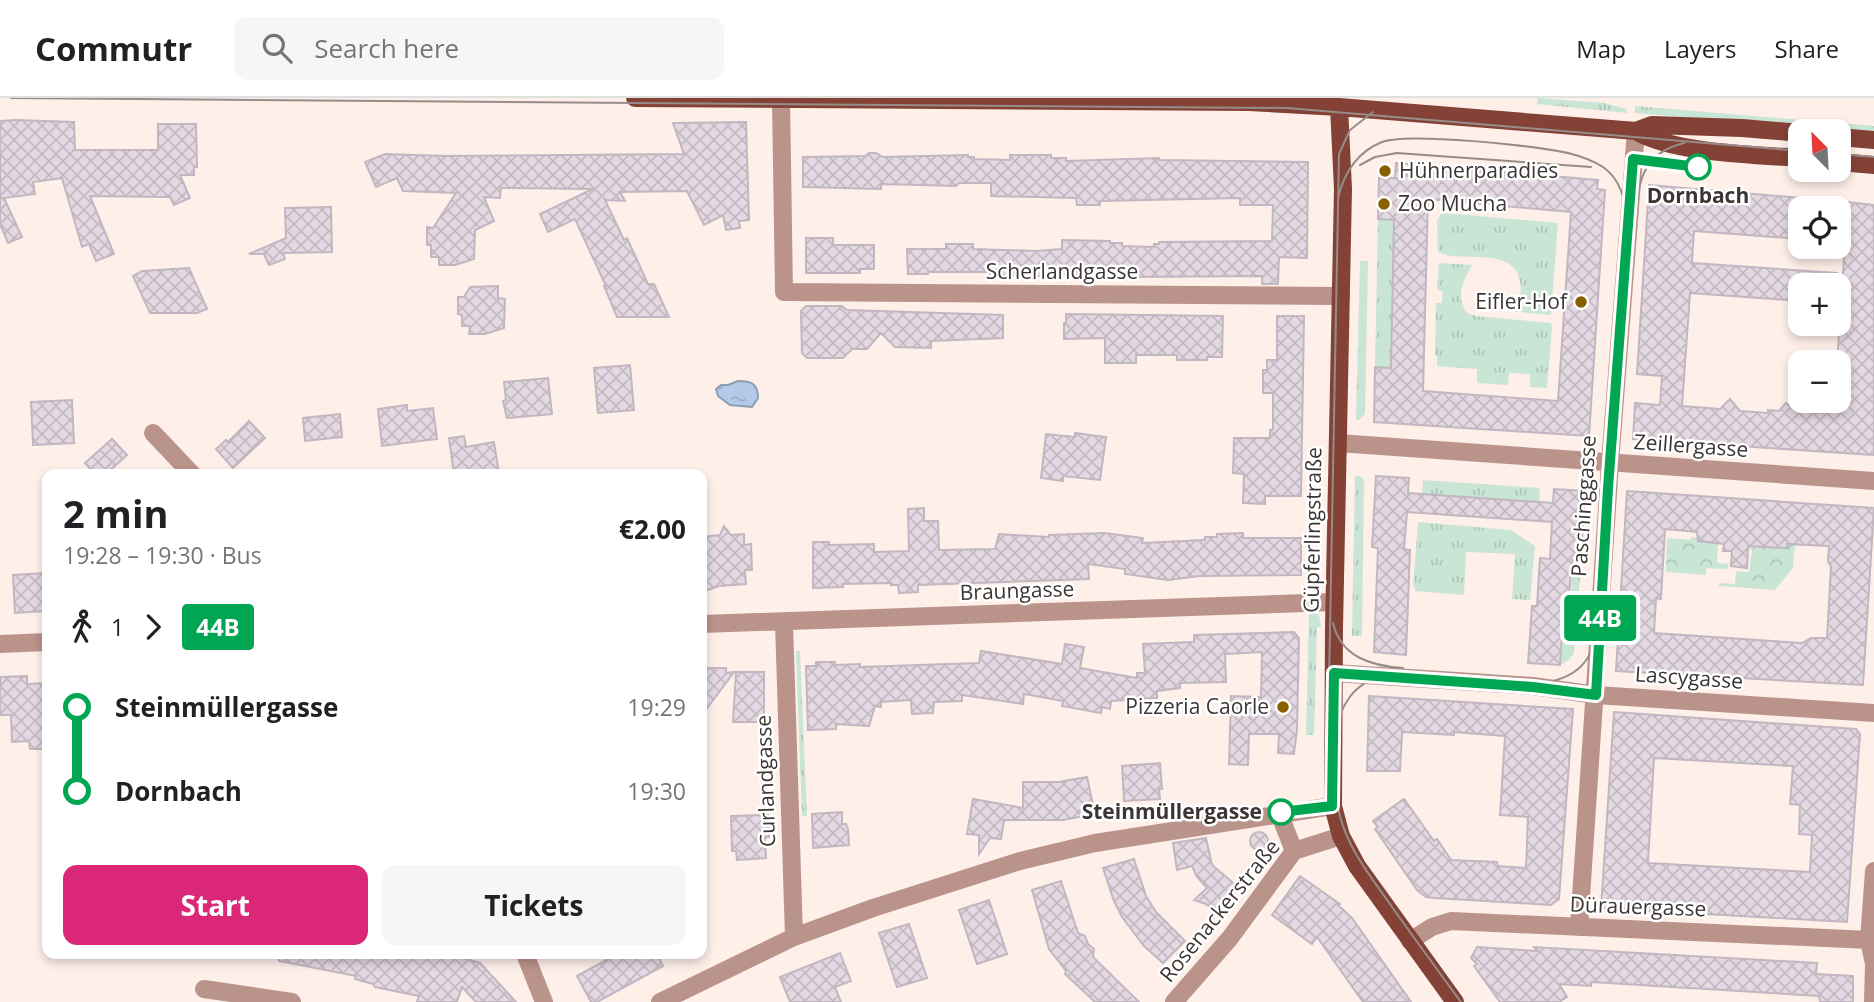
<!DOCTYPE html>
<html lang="en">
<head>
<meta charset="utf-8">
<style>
  :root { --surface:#fff; --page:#f6f6f6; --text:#202124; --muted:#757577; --line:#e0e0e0; --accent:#db2777 }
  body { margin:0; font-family:"Open Sans",sans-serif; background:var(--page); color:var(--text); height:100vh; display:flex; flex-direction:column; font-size:26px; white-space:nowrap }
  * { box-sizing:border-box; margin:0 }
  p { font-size:23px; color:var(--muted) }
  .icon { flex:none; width:38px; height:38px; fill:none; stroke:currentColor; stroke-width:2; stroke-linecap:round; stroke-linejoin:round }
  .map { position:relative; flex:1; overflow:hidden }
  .panel { position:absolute; left:42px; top:371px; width:665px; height:490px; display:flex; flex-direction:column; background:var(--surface); border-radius:14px; box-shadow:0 4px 10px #0003 }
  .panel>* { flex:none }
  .badge { padding:0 14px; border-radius:5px; font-size:24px; line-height:46px }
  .needle { width:46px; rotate:336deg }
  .tools { position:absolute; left:1788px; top:21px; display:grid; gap:14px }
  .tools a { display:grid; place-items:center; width:63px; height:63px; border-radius:14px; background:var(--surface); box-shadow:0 4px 10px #0003; font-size:35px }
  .map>.badge { position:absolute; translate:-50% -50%; box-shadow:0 0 0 4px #fff }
  .legs { display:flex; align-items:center; gap:10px; height:77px; padding:0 21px; font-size:23px }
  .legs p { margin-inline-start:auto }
  .overview { display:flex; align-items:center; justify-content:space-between; height:119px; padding:0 21px }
  h1 { font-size:38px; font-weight:700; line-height:52px }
  .cta { display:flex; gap:14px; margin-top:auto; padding:14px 21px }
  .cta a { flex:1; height:80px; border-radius:14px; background:var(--accent); color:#fff; font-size:28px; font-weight:700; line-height:80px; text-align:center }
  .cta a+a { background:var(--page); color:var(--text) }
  ul { padding:0 21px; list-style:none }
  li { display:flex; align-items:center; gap:24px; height:84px; font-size:26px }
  li i { display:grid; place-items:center; width:10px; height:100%; margin:0 9px; background:currentColor }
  li i::after { content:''; width:18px; height:18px; margin:-9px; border:5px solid; border-radius:50%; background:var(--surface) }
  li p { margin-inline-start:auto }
  li:first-child i { background:linear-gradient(#0000 50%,currentColor 0) }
  li:last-child i { background:linear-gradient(currentColor 50%,#0000 0) }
  header { display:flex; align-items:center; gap:42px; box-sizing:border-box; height:98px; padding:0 35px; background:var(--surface); border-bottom:2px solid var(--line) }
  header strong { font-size:33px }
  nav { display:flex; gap:38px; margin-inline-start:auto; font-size:24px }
  .search { width:490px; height:63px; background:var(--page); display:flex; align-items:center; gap:18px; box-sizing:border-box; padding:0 24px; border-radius:14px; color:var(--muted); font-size:26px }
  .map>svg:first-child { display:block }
</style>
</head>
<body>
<header>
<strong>Commutr</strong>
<div class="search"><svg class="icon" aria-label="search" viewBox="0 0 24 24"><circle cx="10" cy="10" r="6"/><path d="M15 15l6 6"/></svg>Search here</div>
<nav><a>Map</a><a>Layers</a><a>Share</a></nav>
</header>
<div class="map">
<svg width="1874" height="904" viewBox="0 0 1874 904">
  <defs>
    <pattern id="grass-tufts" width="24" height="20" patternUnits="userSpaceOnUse" patternTransform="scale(1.75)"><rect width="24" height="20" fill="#c9e5d5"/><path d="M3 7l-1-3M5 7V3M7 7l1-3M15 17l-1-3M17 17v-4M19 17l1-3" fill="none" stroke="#aec5b7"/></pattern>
    <pattern id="park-crowns" width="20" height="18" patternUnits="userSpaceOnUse" patternTransform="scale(1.75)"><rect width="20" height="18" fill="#c9e5d5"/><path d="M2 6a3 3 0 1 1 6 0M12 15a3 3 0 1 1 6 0" fill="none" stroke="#aec5b7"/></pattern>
    <pattern id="water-ripples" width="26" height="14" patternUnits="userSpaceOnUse" patternTransform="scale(1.75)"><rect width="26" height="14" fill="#b2c9e7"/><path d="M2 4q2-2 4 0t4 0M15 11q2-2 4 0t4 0" fill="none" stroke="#9aadc7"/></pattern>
    <pattern id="building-cross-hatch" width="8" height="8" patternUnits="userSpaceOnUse" patternTransform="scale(1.75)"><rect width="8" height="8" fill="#e4d8e2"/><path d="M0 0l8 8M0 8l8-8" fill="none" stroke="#c4bac2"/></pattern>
  </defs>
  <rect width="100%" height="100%" fill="#feefe9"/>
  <path fill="url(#grass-tufts)" d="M1538,0L1604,5L1627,11V15L1537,6Z
    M1635,8L1874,28V35L1635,15Z
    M1445,115L1558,125L1551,217L1509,213C1517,204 1523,196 1520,183C1513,147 1462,166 1438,154L1437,123L1441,116Z
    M1378,121L1394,122L1391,270L1375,269Z
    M1360,163H1368L1365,316L1359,322H1356Z
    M1439,165L1472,167C1463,184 1455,197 1467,215L1476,218L1551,225L1552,230L1547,290L1530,289V276L1509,275L1508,287L1477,285V271L1437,268V258L1435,257L1436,205H1442L1443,194L1437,191Z
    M1355,378H1360L1364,382L1362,538H1352Z
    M1423,382L1540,390L1539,404L1422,396Z
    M1418,424L1511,432L1535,448L1530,502L1512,501L1515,456L1466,454L1464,497L1415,493V489L1413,488Z
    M1573,464H1581L1574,555L1569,562L1561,566L1564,521H1569Z
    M1309,512L1319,517L1321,529H1317L1314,637H1306Z
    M796,553H800L807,718H802Z"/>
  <path fill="url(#park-crowns)" d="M1691,439L1698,440V443L1718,445L1717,465L1729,466L1727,471L1706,470V477L1666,474L1667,440L1691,442Z
    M1749,443L1770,450H1787V446H1795L1793,470L1775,492L1719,488V485L1735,486L1736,473L1749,474L1752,452L1748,451Z"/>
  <path fill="url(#water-ripples)" stroke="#8e9db1" stroke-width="2" d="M738,283C752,283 758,286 758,300L752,309L730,307L718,298L716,291L721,287H728Z"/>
  <path fill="url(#building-cross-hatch)" stroke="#c2b7c0" stroke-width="2" fill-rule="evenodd" d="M16,22L74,24L75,52H158V26H196L197,69H194V77H180L190,100L174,107L170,99L90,98L114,156L96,163L89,146L82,149L62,80L33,84L35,96L4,100L22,139L8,145L0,126V23Z
    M746,24L749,122L739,123L740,130L726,132L723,117L704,127L687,93L620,94L625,103L605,102L624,142L627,140L648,186H654L669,219H617L604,188H606L575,121L548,134L540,116L593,91L501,90L500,100L484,99L494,123L475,132L474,161L455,167H439V159H431V147H427V129L433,130L456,95L403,93L397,80L376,89L365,64L385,56L445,58L684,56L673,25Z
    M869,55H876L883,59L968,57V59H974V61L1010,62V57H1051V60H1066V63L1159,60V62L1308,64L1307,160L1279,159L1278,186H1262V178L1130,179V175L1036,178L989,177L990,174H928V176H908L907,151H946V146H973V151L1036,153L1062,151V142L1110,143V145H1122V148L1154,149V146H1159V144L1272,143L1273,107H1240V100L1100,103V107H1077L1076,100L991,98V85H959L956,88L881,86V91L803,89V59L866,58Z
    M1396,65L1598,82L1597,91L1605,92L1589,338L1374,324L1375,269L1391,270L1394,122L1378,121L1379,80H1395ZM1428,101L1571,114L1558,303L1423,293Z
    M1649,87L1801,100V141L1694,133L1692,165L1837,175V187H1801V203L1690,195L1682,308L1720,311L1730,301L1740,313L1768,315V312L1779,313L1786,305L1795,313L1823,315V311L1837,312L1839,303V264H1837L1845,145H1839V103L1874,107V357L1633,341L1635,305L1660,307L1662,278L1637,276Z
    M331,109L332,154L283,155L285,161L269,167L264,156H249L286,140L285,110Z
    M806,140H833V147H874V171H860V175H806Z
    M189,170L207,211L197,215H150L133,178L142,173Z
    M498,188V200L505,201L504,230L485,236H469L470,228H462V217L458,216V199H464L470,189Z
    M806,208H842L847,212L1003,217V240L931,243V250L895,249L881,235L867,251H852L843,260H807L802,255L801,213Z
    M1066,216L1223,218L1222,259H1207V262H1177V257H1136V265H1105V240L1064,241V225H1066Z
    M1277,218H1304L1301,398H1265V406L1243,405L1244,376L1233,375L1234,340H1270V332L1273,331V295H1263V272H1267V262H1277Z
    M630,267L634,312L598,315L594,270Z
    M548,280L552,316L507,320L503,303L506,302L504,284Z
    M72,302L74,345L33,347L31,304Z
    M407,307V313L433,310L437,341L382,348L378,311Z
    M340,316L342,339L305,343L303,320Z
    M249,323L265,340L233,370L216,351L226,342L228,344Z
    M1075,335L1106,339L1100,382L1063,378V383L1041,380L1046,336L1075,339Z
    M464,338L466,349L494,344L499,376H454L449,340Z
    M112,341L127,357L106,376H95L85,365Z
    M1376,378L1409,380L1408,395L1553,405L1554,391L1585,393L1581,462H1572L1568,510L1564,509L1560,567L1528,565L1532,508H1537L1540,460L1550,461L1552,424L1407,414L1404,451L1410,452L1406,557L1374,554L1378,450L1372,449Z
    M1627,393L1874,410L1863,587L1616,573ZM1665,431L1697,434L1698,443L1724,446L1723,453H1732L1731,468L1747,470L1748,448L1787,450V446L1829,448L1828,463L1831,469L1827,540H1811L1802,545L1654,535L1656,500L1661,501Z
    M924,410V423H938L939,452L995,451L999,436L1049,439V437L1105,435L1143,440L1142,445L1205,442V439H1217V436L1243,435V440H1301V477L1200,478L1168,482L1125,476V471L1088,466L1089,481L918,487V494L899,495L898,487H891V485L842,486L843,489L813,490V444H829V447L874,446V454L909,453L908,411Z
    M724,428L731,437L744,436V447L751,446L752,472H745L746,486L719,488L702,494V439L720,437Z
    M45,475L46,513L15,515L13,477Z
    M1294,534L1299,540L1297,632L1294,656L1278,655L1279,636H1249L1248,667L1229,666L1231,598L1261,599L1262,554L1225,556L1226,584L1180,585V590L1157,593V600L1111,603L1110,611L1102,609L1101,615L1062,608L1063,603L1024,596L1023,606L962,597V603L934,604L933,615L912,616L911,602L881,604V609L875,608L869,628L836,626V631L808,632L806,568H816V564H835V567L860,566V569L979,565L981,553L1062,566L1065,546L1084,549L1080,570L1137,580V575H1145L1143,546L1194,544V537Z
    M708,570H726V575L734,574L702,617V572H707Z
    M736,574H764V624H733Z
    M27,578V586L47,585V651H30L29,643L12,644L11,617H0V579Z
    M1369,598L1573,611L1559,801L1551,807L1435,800L1426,799L1417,792L1375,731L1378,729L1373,723L1404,701L1434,743L1437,741L1451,762L1497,764L1498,768L1526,770L1528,719L1500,717L1505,638L1454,634V637L1402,634L1400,673H1367Z
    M1614,614L1856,631L1860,636L1847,824L1601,810ZM1654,660L1793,668L1790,706L1800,707L1799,736L1812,737L1810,774L1648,765Z
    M1160,665L1162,691H1159L1160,701L1124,703L1122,668Z
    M1087,679L1095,716L1063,722H1004L1001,741L990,740L979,756V737L967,736L973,701L1023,710V684H1059Z
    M842,714V726H846L848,731L849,747L813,750L812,716Z
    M768,717L769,739H765L766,760L737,762L736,753H732L731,718Z
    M1250 743a9 9 0 1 1 18 0a9 9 0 1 1-18 0Z
    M1206,740L1212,767L1238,789L1218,816L1206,806L1194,802L1207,790L1197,779L1192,768L1177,772L1173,745Z
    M1134,761L1146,798L1156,814L1185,843L1163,865L1144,848L1122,819L1114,803L1103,770Z
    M1300,778L1340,806L1338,807L1352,820L1411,904H1363L1317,839L1312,846L1272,817Z
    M1061,783L1078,835L1085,838L1088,846L1094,851L1093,859L1139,904H1095L1065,876L1066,873L1049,851L1032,792Z
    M989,802L1007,856L977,866L959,812Z
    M909,826L927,880L897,889L879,835Z
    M1477,849L1537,853L1534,849L1817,865L1816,876L1853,878V904H1820L1819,898L1591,884V888L1559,886L1567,899L1559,904H1500L1474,868L1477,866L1471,860Z
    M840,855L851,883L835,889L841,904H790L780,879Z
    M279,856H448L480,865L516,904H476L462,889L457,904H417L419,898L375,889L373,886L355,881L356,878L279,863Z
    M617,856H657L663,868L597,904H591L577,878Z"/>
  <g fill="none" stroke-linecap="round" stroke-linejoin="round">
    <path stroke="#ba938a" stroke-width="18" d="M781,1L784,194L1341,198
      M153,335L192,376
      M1338,345L1874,383
      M784,525L794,839
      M702,526L1334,504
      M0,546L47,544
      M1334,575L1533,588L1596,597L1874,615
      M1279,715L1294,753
      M1579,829L1610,365L1636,33
      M1410,843L1432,829L1451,823L1869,842
      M525,856L544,904
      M204,891L292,904
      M660,904L794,839L873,810L1020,763L1095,745L1333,708
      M1174,904L1230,840L1294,753L1341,738
      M1873,904L1874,866L1869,842L1874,773"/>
    <path stroke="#844236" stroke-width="18" d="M635,0L1249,4L1339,9L1636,33L1652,27L1742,30L1801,35
      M1339,9L1343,91L1334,530L1333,708L1341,738L1357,768L1455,904
      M1636,33C1672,55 1757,57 1801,60
      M1839,39L1874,42
      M1839,64L1874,67"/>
    <path stroke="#968c88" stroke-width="2" d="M11,0L1287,10L1801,53
      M1839,56L1874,59
      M1360,67L1375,59L1397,55L1591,69
      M1338,100C1344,75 1357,54 1382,44C1407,34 1539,48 1568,55C1580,58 1592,62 1603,69C1620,81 1626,101 1625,121L1599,535C1594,548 1589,562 1578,571C1536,606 1437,571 1385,578C1354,583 1337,610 1337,639C1336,665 1333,692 1340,718C1349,753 1372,780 1392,809C1415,841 1438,873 1461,904
      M1635,123C1638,86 1641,55 1684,45
      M1333,525C1341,559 1371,568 1403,570
      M1328,637L1339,56L1350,32L1373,14"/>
  </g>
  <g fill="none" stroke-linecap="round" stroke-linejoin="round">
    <g stroke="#fff" stroke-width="16">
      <path id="line-1" d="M1281,714L1332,708L1334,575L1533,589L1596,597L1608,390L1633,61L1698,69"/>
    </g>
    <use href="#line-1" stroke="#00a651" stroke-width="10"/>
  </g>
  <g fill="#fff" stroke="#00a651" stroke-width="3.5">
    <circle cx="1698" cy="69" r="12"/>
    <circle cx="1281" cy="714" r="12"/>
  </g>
  <g fill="#895f00" stroke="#fff" stroke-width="2.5">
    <circle cx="1385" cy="73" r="7"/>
    <circle cx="1384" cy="106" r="7"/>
    <circle cx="1581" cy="204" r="7"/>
    <circle cx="1283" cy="609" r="7"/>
  </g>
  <g text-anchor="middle" stroke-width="5" stroke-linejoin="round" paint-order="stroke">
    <g font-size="21" fill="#3b3533" stroke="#fff" text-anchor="start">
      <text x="1399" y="80">Hühnerparadies</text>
      <text x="1398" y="113">Zoo Mucha</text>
      <text x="1567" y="211" text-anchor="end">Eifler-Hof</text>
      <text x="1269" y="616" text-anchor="end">Pizzeria Caorle</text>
    </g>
    <g font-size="21" font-weight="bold" fill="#3b3533" stroke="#fff">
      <text x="1698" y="105">Dornbach</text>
      <text x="1262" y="721" text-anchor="end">Steinmüllergasse</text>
    </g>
    <g font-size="21" fill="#3b3533" stroke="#fff">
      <text x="1062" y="181">Scherlandgasse</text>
      <text transform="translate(1691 348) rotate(4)" y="7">Zeillergasse</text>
      <text transform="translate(1584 408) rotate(-86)" y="7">Paschinggasse</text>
      <text transform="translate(1313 432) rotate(-89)" y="7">Güpferlingstraße</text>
      <text transform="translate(1017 493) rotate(-2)" y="7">Braungasse</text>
      <text transform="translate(1689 580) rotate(4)" y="7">Lascygasse</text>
      <text transform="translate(766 683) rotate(-92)" y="7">Curlandgasse</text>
      <text transform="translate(1638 809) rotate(2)" y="7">Dürauergasse</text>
      <text transform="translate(1220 813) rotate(-51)" y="7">Rosenackerstraße</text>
    </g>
  </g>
</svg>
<div class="tools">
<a><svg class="needle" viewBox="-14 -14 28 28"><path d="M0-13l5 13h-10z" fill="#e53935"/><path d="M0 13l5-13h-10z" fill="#757577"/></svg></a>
<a><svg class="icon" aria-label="locate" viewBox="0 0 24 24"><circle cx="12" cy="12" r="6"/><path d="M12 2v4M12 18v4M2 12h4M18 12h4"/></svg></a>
<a>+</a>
<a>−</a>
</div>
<b class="badge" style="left:1600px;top:520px;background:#00a651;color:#fff">44B</b>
<section class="panel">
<div class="overview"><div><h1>2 min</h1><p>19:28 – 19:30 · Bus</p></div><b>€2.00</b></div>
<div class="legs"><svg class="icon" aria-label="walk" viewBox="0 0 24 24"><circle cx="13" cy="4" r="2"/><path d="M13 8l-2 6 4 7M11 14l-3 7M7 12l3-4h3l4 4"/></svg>1<svg class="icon" aria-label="forward" viewBox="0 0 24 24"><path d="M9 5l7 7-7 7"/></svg><b class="badge" style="background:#00a651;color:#fff">44B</b></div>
<ul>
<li><i style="color:#00a651"></i><b>Steinmüllergasse</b><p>19:29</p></li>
<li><i style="color:#00a651"></i><b>Dornbach</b><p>19:30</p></li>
</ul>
<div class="cta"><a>Start</a><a>Tickets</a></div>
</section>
</div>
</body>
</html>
